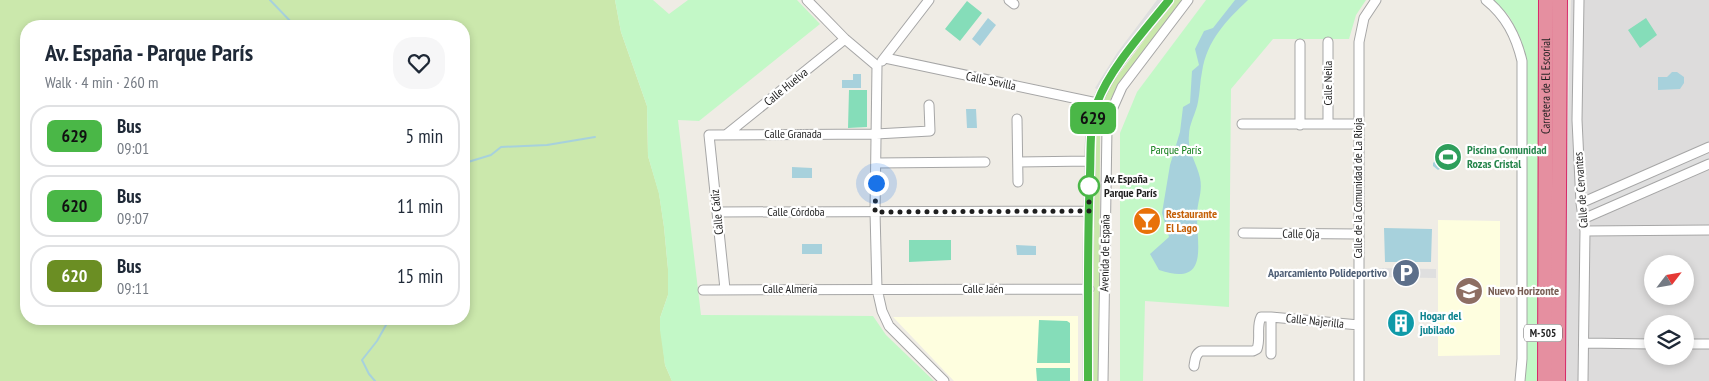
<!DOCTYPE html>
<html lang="en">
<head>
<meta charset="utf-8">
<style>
  :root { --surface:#fff; --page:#f6f6f7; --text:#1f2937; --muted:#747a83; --line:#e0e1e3 }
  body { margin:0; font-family:"PT Sans Narrow",sans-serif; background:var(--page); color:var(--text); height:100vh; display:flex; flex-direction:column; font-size:19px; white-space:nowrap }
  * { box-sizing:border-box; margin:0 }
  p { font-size:16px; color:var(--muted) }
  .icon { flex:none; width:28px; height:28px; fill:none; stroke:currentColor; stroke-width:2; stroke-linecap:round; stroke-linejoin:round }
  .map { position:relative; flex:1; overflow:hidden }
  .panel { position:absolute; left:20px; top:20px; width:450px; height:305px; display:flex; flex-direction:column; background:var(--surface); border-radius:20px; box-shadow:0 2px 8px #0003 }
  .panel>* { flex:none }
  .badge { padding:0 10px; border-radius:8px; font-size:18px; line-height:32px }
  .needle { width:32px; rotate:59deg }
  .tools { position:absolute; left:1644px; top:255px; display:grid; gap:10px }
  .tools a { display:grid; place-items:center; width:50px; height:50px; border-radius:50%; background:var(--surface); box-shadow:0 2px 8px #0003; font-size:25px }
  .you { position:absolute; width:25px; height:25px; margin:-12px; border:4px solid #fff; border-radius:50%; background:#1a73e8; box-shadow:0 0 0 8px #1a73e833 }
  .map>.badge { position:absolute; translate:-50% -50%; box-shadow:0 0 0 2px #fff }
  .round { display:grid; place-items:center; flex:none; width:52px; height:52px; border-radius:20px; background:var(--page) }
  .headline { display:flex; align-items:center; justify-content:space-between; height:85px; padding:0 25px }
  h1 { font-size:24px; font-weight:800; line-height:38px }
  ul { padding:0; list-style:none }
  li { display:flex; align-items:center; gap:15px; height:62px; margin:0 10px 8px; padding:0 15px; border:2px solid var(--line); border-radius:20px }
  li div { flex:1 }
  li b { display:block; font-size:19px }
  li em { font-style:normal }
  li .badge { min-width:55px; font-weight:700; text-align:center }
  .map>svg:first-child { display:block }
</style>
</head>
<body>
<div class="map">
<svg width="1709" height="381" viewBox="0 0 1709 381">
  <rect width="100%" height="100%" fill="#efece5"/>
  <path fill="#dddcdc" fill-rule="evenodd" d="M1571,0H1709V381H1565V238ZM1652,264H1685V296H1652ZM1652,324H1685V356H1652Z"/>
  <path fill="#fefedf" d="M1438,220L1500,221V355L1438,356Z
    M1078,316V381H954L893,317Z"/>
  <path fill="#cbe8ac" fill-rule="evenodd" d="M0,0H615L621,32L647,106L648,156L659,193L664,227L668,269V295L660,318L665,365L672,381H0ZM26,26H464V319H26Z
    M1174,0H1182L1117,87L1108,104L1100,133L1099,381H1093L1095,132L1102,101L1113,82Z"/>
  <path fill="#c3f8c7" d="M615,0H653L669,14L688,0H797L820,24L699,121L678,120L701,315L873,316L886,335L934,381H672L665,365L660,330V318L668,295V269L664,227L659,194L648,156L647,106L621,32Z
    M1206,0H1366L1356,15L1349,39H1273L1231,89L1229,307L1145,301L1143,381H1120V133L1137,92Z
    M1493,0H1541L1539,287L1537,381H1524L1526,289L1527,92L1525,54L1520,37L1509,16Z"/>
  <path fill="#85ddb9" d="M967,1L982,13L960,41L945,29Z
    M1646,18L1657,35L1640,48L1628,30Z
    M849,90H867V127L848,128Z
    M909,240H951V260L909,262Z
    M1039,320L1067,321L1070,323V363H1037Z
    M1036,368H1070V381H1037Z"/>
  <path fill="#dfdfdf" d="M1157,0H1164L1100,91L1095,88L1117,53Z
    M1709,151V162L1590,214L1587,203Z
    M1380,268L1436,269V278L1375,277Z"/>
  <path fill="#a7d1dc" d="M1235,0H1248C1226,21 1207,40 1202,72C1200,81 1200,92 1198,102C1196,113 1189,124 1189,135C1187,151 1197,163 1200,178C1203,192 1197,202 1197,216C1197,247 1209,287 1159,270L1150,254L1169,237L1162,213L1170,165L1180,132L1183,107L1190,103L1192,71L1199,65L1195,49L1204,31L1213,28Z
    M988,18L996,25L980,46L972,39Z
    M1672,72H1677L1684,77V83L1680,89L1658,90V77H1667Z
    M853,74H861V88H842V80H853Z
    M966,109H976L977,128H967Z
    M1451,143C1458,147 1460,151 1459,159L1451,166H1445L1438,170L1433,166V163L1437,159V149L1444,144Z
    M792,167L812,168V178H792Z
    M1384,228L1432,229L1431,262H1385Z
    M802,244H822V254H802Z
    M1016,245L1036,246V255H1017Z"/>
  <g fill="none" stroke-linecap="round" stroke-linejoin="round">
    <path stroke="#a7d1dc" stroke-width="2" d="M270,0L295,26
      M464,161L468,162L491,155L501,147L547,145L595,137
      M375,381L369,374L362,360L377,341L386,325L382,319"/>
    <g stroke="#a6a6a6" stroke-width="11">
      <path id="minor" d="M807,0L845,39L877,66L875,212L877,289L882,311L889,326L944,381
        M1009,0L1014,4
        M1486,0C1506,16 1516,36 1522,61V359L1520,381
        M1579,0L1577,120L1581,203L1585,231L1583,381
        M1328,42V124
        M1300,44V125
        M885,58L1097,103
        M882,61L929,0
        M1017,119L1018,182
        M1242,124H1358
        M727,134L845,39
        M1018,162L1090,161
        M876,163L985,162
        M1581,203L1709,147
        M717,212L1089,211
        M1583,219L1709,164
        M1585,231L1709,230
        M1243,233L1358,234
        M725,289L709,135L876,134L930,131L929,105
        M703,290L1089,289
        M1584,343L1652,344
        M1685,344H1709
        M1271,354V317
        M1194,366C1195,360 1195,354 1201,351H1253L1257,349C1261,338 1256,327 1261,317H1271L1359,325
        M1088,381C1088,314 1087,246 1090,179C1091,154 1088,127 1097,103C1111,67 1145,30 1169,0
        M1103,381L1107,128L1111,112L1122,87L1188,0
        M1359,381V42L1364,18L1376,0"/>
    </g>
    <g stroke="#d72868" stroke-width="16">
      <g id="highway">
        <path id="s1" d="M1545,381L1546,0"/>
        <path d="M1558,381L1560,0"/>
      </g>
    </g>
    <use href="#minor" stroke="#fff" stroke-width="9"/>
    <use href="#highway" stroke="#e58fa0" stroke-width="14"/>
  </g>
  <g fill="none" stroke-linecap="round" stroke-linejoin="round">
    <g stroke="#fff" stroke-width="11">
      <path id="line" d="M1088,381C1088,312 1087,243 1090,175C1091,152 1089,125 1097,103C1110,68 1145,30 1169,0"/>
    </g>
    <use href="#line" stroke="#4ab747" stroke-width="8"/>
    <path stroke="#1f1f1f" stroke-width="5" stroke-dasharray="0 9" d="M876,183L875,212L1089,211V186"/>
  </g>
  <defs>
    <g id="stadium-disc" transform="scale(1.4375)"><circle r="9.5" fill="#2e9e5b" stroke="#fff"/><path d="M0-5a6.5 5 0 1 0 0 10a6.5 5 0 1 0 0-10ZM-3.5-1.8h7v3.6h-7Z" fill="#fff"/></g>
    <g id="bar-disc" transform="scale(1.4375)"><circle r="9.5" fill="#e8710a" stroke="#fff"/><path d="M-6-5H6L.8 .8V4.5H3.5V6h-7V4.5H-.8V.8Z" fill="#fff"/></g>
    <g id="parking-disc" transform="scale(1.4375)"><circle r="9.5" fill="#5c6f8a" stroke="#fff"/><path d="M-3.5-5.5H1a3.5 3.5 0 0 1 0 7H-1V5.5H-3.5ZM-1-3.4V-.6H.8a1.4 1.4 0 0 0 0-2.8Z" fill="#fff"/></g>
    <g id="school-disc" transform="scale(1.4375)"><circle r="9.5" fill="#8d6e63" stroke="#fff"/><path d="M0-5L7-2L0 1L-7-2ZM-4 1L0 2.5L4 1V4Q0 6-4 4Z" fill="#fff"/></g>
    <g id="building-disc" transform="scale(1.4375)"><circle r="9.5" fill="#0f9aa8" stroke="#fff"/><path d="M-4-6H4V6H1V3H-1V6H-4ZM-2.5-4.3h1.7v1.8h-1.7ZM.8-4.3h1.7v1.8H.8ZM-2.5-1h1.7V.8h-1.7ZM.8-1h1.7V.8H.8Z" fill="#fff"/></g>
  </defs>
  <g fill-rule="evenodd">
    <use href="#stadium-disc" x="1448" y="157"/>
    <use href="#bar-disc" x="1147" y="221"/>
    <use href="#parking-disc" x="1406" y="273"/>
    <use href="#school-disc" x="1469" y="291"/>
    <use href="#building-disc" x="1401" y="323"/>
  </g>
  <circle fill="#fff" stroke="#4ab747" stroke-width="2.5" cx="1089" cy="186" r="10"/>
  <g text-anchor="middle" stroke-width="4.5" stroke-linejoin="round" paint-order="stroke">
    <rect fill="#fff" stroke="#626262" stroke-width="1" x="1524" y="324.5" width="38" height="17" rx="4"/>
    <g font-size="11" font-weight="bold" fill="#1f1f1f">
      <text x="1543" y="337">M-505</text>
    </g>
    <g font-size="12" fill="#1f1f1f" stroke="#fff">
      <text transform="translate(991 81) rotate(12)" y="4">Calle Sevilla</text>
      <text transform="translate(1328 83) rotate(-90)" y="4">Calle Neila</text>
      <text dy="4" stroke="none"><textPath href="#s1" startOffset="295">Carretera de El Escorial</textPath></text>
      <text transform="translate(786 87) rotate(-39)" y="4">Calle Huelva</text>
      <text x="793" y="138">Calle Granada</text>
      <text transform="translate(1358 188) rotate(-90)" y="4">Calle de la Comunidad de La Rioja</text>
      <text transform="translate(1581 190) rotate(-94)" y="4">Calle de Cervantes</text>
      <text transform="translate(717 212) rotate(-96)" y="4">Calle Cádiz</text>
      <text x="796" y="216">Calle Córdoba</text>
      <text transform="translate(1301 234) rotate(1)" y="4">Calle Oja</text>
      <text transform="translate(1105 253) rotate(-89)" y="4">Avenida de España</text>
      <text x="790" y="293">Calle Almería</text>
      <text x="983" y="293">Calle Jaén</text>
      <text transform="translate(1315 321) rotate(6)" y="4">Calle Najerilla</text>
    </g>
    <g font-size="12" fill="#0e7c15" stroke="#fff">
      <text x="1176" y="154">Parque París</text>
    </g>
    <g font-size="12" font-weight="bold" fill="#27864d" stroke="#fff" text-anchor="start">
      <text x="1467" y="154">Piscina Comunidad<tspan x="1467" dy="14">Rozas Cristal</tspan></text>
    </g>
    <g font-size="12" font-weight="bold" fill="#1f1f1f" stroke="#fff" text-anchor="start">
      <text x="1104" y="183">Av. España -<tspan x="1104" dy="14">Parque París</tspan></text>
    </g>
    <g font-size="12" font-weight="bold" fill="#c56008" stroke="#fff" text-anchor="start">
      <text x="1166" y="218">Restaurante<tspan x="1166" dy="14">El Lago</tspan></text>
    </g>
    <g font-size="12" font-weight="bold" fill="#4e5e75" stroke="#fff" text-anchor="end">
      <text x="1387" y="277">Aparcamiento Polideportivo</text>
    </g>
    <g font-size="12" font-weight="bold" fill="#785e54" stroke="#fff" text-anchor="start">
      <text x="1488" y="295">Nuevo Horizonte</text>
    </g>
    <g font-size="12" font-weight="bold" fill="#0d838f" stroke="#fff" text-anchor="start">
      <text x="1420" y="320">Hogar del<tspan x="1420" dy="14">jubilado</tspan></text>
    </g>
  </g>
</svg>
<div class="tools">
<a><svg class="needle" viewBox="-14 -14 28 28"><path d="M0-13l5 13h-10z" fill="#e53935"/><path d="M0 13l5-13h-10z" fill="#747a83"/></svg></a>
<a><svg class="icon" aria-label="layers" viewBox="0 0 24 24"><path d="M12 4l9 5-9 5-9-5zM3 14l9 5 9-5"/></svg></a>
</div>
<div class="you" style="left:876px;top:183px"></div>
<b class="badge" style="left:1093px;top:118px;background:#4ab747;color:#111">629</b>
<section class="panel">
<div class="headline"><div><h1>Av. España - Parque París</h1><p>Walk · 4 min · 260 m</p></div><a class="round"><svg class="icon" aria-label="heart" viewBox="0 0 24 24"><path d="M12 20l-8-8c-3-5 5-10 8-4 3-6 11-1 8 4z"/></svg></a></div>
<ul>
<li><span class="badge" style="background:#4ab747;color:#111">629</span><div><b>Bus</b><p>09:01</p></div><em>5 min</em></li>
<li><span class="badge" style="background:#4ab747;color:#111">620</span><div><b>Bus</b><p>09:07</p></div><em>11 min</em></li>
<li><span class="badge" style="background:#6b8e23;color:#fff">620</span><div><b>Bus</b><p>09:11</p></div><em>15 min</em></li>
</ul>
</section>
</div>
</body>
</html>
